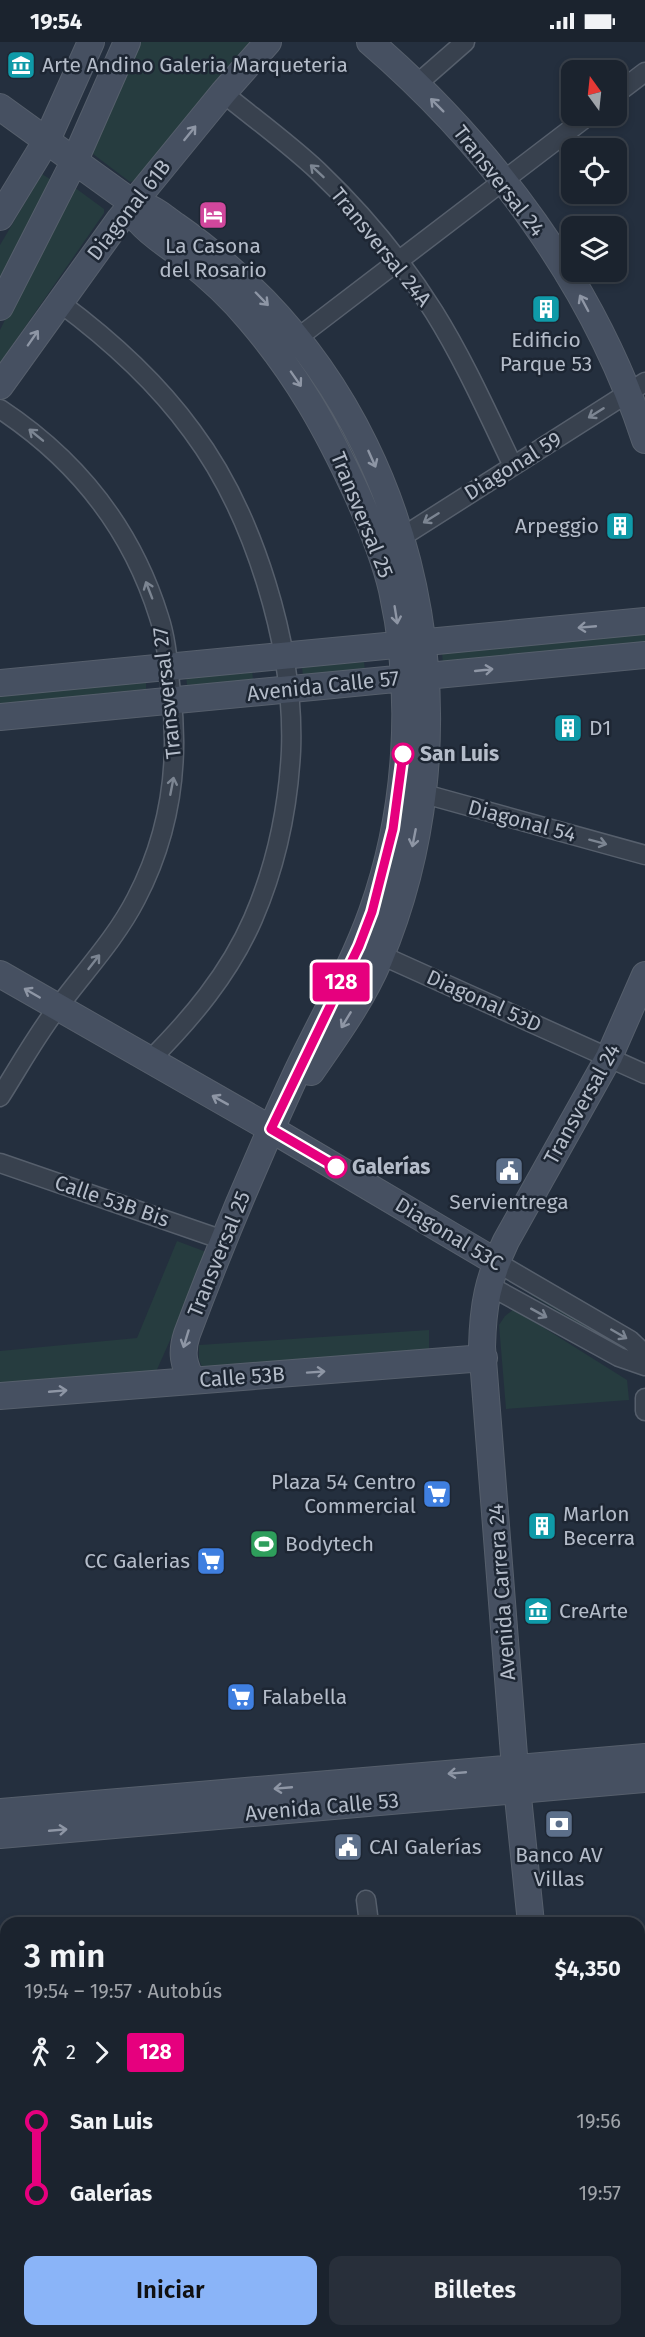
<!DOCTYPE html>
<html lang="es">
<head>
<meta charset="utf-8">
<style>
  :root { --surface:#1b232e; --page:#282f3a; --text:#f1f3f6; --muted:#a0a4aa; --line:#39404a; --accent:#8ab4f8 }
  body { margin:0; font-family:"Fira Sans",sans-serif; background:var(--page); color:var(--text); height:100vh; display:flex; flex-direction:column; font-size:22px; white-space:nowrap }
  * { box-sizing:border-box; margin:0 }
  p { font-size:20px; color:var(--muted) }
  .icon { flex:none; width:33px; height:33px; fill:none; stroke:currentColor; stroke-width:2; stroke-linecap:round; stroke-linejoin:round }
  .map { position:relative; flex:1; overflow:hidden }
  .sheet { position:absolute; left:0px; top:1875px; width:645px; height:420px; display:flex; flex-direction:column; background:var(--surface); border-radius:18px 18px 0 0; box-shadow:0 3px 9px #0003,0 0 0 2px var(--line) }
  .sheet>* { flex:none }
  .badge { padding:0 12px; border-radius:4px; font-size:21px; line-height:39px }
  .needle { width:39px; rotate:345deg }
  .controls { position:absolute; left:561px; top:18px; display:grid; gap:12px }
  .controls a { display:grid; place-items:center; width:66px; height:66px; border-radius:12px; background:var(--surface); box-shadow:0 3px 9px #0003,0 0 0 2px var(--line); font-size:30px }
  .map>.badge { position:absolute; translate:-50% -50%; box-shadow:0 0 0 3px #fff }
  .legs { display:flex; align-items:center; gap:9px; height:66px; padding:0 24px; font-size:20px }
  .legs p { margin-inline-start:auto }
  .summary { display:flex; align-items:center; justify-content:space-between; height:102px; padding:0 24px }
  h1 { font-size:33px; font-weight:600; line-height:45px }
  .primary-button { display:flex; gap:12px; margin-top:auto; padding:12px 24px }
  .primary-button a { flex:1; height:69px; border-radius:12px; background:var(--accent); color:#111; font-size:24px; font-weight:600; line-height:69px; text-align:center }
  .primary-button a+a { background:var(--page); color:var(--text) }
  ul { padding:0 24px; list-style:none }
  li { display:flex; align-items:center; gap:21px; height:72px; font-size:22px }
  li i { display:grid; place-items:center; width:9px; height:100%; margin:0 8px; background:currentColor }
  li i::after { content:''; width:15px; height:15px; margin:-8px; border:4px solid; border-radius:50%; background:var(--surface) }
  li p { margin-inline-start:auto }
  li:first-child i { background:linear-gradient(#0000 50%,currentColor 0) }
  li:last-child i { background:linear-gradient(currentColor 50%,#0000 0) }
  .status { display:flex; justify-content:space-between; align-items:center; height:42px; padding:0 30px; background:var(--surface); direction:ltr }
  .status svg { height:16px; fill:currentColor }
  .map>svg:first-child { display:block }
</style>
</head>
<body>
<div class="status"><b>19:54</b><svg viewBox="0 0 49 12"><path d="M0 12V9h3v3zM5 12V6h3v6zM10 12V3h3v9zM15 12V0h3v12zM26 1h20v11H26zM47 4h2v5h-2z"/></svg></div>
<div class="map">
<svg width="645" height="2295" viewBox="0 0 645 2295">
  <rect width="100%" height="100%" fill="#242f3e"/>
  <path fill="#263c3f" d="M139,0H254L137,138L130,140L93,112L91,103Z
    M42,132L53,139L0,245V203Z
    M74,145L104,167V171L0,321V288L70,146Z
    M645,590V603L443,623L442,610Z
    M364,620L365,628L303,634L302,625Z
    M252,628L253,638L187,643L186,633Z
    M146,639V647L0,662V653Z
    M177,1199L209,1211L155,1332L0,1344V1309L137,1296Z
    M534,1249L618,1298L615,1303L531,1253Z
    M514,1267L627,1338L629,1358L506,1367L499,1283L505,1274Z
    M429,1288V1312L203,1328L199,1317V1303Z"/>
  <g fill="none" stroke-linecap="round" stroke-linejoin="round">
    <g stroke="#565f6c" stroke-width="21">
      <path id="street" d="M417,42L465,0
        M223,51C255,77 288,101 318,129C361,170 402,219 434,270C464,318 488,372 513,424
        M616,52L645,30
        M59,260C109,297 155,338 192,389C254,472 295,605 291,709C288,767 276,824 253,877C229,932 191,977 149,1019
        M287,304L588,74
        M0,367C77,418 131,485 159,575C167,599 168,625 171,651C180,724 170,792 136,857C116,896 85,929 59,964C37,992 19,1025 0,1055
        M391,502L645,340
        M410,748L645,813
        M372,909L645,1032
        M0,1121L223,1198
        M496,1220L630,1298L645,1312
        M488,1243L619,1315L645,1324
        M645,1356V1369
        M366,1858L369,1881
        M153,2289V2295
        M362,2289V2295"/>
    </g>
    <g stroke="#565f6c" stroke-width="28">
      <path id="secondary" d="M370,0C492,105 595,244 645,398
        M0,65L123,154C134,164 132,172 140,180C152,194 171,205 185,216C208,234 231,255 250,278C297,333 327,387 357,452C371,483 384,514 392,548C415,652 408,769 372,870C352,926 321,979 296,1032C256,1118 220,1204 187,1292C181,1310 183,1323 193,1339
        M131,162C136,163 142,163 146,165C157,168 167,178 176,184C208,206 237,232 264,259C430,430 471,700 379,918C362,958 336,994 311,1030
        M0,175L47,98L91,0
        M0,265L75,118L127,0
        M0,344L120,177L223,51L268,0
        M0,641L645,579
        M0,675L645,613
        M0,932L271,1087L496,1220
        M0,1354L484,1316
        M0,1770L645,1715
        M0,1793L645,1737
        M531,1881L515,1726L482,1305C483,1263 488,1237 506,1199L609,1015L645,933
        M639,2048L645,2047
        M0,2102H6
        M568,2289V2295"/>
    </g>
    <use href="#street" stroke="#38414e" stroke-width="18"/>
    <use href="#secondary" stroke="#465061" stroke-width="26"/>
  </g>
  <defs><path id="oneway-shaft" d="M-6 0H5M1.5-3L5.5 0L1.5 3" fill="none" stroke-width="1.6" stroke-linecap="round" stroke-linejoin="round" transform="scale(1.5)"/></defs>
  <g stroke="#8e96a5">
    <use href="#oneway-shaft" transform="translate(437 63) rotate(-135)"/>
    <use href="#oneway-shaft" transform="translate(190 91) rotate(-51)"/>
    <use href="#oneway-shaft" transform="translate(262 257) rotate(46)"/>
    <use href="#oneway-shaft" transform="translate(584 261) rotate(-118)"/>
    <use href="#oneway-shaft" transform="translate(33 296) rotate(-55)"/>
    <use href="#oneway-shaft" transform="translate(296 337) rotate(55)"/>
    <use href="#oneway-shaft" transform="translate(372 417) rotate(66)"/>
    <use href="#oneway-shaft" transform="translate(396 573) rotate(81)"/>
    <use href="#oneway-shaft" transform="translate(587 585) rotate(175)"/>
    <use href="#oneway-shaft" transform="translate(484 628) rotate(-6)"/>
    <use href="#oneway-shaft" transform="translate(414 796) rotate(101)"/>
    <use href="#oneway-shaft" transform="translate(32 951) rotate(-150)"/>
    <use href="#oneway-shaft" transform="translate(346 978) rotate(121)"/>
    <use href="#oneway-shaft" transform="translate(220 1058) rotate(-151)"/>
    <use href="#oneway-shaft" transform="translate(186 1297) rotate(107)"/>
    <use href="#oneway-shaft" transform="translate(316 1330) rotate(-4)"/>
    <use href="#oneway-shaft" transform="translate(58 1349) rotate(-5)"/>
    <use href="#oneway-shaft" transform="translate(457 1731) rotate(175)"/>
    <use href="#oneway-shaft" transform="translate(283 1746) rotate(175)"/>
    <use href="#oneway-shaft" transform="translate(58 1788) rotate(-5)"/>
  </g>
  <g stroke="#7c8592">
    <use href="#oneway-shaft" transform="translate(317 129) rotate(-137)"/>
    <use href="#oneway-shaft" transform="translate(596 371) rotate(148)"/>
    <use href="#oneway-shaft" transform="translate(36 393) rotate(-141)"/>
    <use href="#oneway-shaft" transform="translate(431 476) rotate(148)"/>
    <use href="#oneway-shaft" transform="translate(149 548) rotate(-111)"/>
    <use href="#oneway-shaft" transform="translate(172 744) rotate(-79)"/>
    <use href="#oneway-shaft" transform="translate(598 800) rotate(15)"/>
    <use href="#oneway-shaft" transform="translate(94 920) rotate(-52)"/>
    <use href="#oneway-shaft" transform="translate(539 1271) rotate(29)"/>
    <use href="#oneway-shaft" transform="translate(619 1292) rotate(30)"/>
  </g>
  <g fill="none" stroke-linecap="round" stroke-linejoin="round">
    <g stroke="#fff" stroke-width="14">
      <path id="line-1" d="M336,1125L271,1087L359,904L372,870L393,787L403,712"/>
    </g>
    <use href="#line-1" stroke="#e6007e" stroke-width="9"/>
  </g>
  <defs>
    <g id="museum-square" transform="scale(1.5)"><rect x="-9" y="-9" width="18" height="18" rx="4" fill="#0f9aa8" stroke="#1d2633"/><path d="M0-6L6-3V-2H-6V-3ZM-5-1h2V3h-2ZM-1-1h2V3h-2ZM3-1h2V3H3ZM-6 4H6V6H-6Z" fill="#fff"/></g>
    <g id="hotel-square" transform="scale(1.5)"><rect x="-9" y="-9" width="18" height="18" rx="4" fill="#d1479c" stroke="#1d2633"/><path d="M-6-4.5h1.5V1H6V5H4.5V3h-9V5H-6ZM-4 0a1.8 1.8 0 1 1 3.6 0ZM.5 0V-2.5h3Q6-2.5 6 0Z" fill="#fff"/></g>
    <g id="building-square" transform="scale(1.5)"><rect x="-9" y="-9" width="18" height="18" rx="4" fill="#0f9aa8" stroke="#1d2633"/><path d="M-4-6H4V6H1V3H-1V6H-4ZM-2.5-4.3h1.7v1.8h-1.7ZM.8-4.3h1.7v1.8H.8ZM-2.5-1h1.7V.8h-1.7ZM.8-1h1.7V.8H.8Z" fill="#fff"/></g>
    <g id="civic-square" transform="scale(1.5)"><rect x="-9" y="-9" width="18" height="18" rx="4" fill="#5c6f8a" stroke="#1d2633"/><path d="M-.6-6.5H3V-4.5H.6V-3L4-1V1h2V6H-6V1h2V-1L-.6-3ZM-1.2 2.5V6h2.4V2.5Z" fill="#fff"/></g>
    <g id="supermarket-square" transform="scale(1.5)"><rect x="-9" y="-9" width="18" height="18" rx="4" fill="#3f7fe0" stroke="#1d2633"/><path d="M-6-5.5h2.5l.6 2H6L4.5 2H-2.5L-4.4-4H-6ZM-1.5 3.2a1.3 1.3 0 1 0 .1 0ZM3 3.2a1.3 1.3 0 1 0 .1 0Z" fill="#fff"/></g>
    <g id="stadium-square" transform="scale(1.5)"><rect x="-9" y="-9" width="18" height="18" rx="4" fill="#2e9e5b" stroke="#1d2633"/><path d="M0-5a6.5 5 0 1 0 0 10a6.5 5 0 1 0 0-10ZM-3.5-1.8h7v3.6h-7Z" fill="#fff"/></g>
    <g id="bank-square" transform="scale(1.5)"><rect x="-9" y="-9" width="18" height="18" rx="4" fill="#5c6f8a" stroke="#1d2633"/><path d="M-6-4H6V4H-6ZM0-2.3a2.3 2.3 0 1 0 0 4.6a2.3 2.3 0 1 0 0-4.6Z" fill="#fff"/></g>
  </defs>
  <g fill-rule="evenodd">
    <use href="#museum-square" x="21" y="23"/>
    <use href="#hotel-square" x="213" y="173"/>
    <use href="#building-square" x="546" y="267"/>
    <use href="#building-square" x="620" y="484"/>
    <use href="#building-square" x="568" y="686"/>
    <use href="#civic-square" x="509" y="1129"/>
    <use href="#supermarket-square" x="437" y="1452"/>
    <use href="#building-square" x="542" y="1484"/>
    <use href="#stadium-square" x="264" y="1502"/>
    <use href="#supermarket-square" x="211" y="1519"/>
    <use href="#museum-square" x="538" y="1569"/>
    <use href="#supermarket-square" x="241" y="1655"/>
    <use href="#bank-square" x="559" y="1782"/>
    <use href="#civic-square" x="348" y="1805"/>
  </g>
  <g fill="#fff" stroke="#e6007e" stroke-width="3">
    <circle cx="403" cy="712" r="10"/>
    <circle cx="336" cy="1125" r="10"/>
  </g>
  <g text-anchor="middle" stroke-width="5" stroke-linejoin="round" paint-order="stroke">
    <g font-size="21" fill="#b4bcc9" stroke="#1d2633" text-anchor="start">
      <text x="42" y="30">Arte Andino Galeria Marqueteria</text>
      <text x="213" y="211" text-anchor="middle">La Casona<tspan x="213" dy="24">del Rosario</tspan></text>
      <text x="546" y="305" text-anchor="middle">Edificio<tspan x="546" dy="24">Parque 53</tspan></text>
      <text x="599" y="491" text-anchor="end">Arpeggio</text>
      <text x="589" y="693">D1</text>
      <text x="509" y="1167" text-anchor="middle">Servientrega</text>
      <text x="416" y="1447" text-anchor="end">Plaza 54 Centro<tspan x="416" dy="24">Commercial</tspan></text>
      <text x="563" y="1479">Marlon<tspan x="563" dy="24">Becerra</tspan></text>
      <text x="285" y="1509">Bodytech</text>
      <text x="190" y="1526" text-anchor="end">CC Galerias</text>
      <text x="559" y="1576">CreArte</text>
      <text x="262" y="1662">Falabella</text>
      <text x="369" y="1812">CAI Galerías</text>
      <text x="559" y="1820" text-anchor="middle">Banco AV<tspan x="559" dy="24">Villas</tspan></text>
    </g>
    <g font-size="21" fill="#b4bcc9" stroke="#1d2633">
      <text transform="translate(499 139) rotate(52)" y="7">Transversal 24</text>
      <text transform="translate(129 168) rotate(-52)" y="7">Diagonal 61B</text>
      <text transform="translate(381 205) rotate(51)" y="7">Transversal 24A</text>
      <text transform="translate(513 424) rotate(-32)" y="7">Diagonal 59</text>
      <text transform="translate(362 473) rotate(68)" y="7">Transversal 25</text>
      <text transform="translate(323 644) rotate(-6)" y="7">Avenida Calle 57</text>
      <text transform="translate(167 651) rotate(-96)" y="7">Transversal 27</text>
      <text transform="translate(522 779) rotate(15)" y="7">Diagonal 54</text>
      <text transform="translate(484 959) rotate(24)" y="7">Diagonal 53D</text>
      <text transform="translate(582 1062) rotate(-61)" y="7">Transversal 24</text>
      <text transform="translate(112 1159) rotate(19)" y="7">Calle 53B Bis</text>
      <text transform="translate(449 1192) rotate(31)" y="7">Diagonal 53C</text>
      <text transform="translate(219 1212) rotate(-68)" y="7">Transversal 25</text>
      <text transform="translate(242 1335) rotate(-4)" y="7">Calle 53B</text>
      <text transform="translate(502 1550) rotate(-94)" y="7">Avenida Carrera 24</text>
      <text transform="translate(322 1765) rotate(-5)" y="7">Avenida Calle 53</text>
    </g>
    <g font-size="21" font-weight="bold" fill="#b4bcc9" stroke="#1d2633" text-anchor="start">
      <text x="420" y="719">San Luis</text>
      <text x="352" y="1132">Galerías</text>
    </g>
  </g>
</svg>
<div class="controls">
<a><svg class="needle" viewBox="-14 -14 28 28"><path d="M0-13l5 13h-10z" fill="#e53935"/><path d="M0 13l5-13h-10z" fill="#a0a4aa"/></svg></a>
<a><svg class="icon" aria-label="locate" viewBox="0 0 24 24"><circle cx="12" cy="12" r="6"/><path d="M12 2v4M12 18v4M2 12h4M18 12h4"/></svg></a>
<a><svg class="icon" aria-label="layers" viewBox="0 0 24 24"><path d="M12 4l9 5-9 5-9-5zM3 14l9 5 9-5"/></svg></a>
</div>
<b class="badge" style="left:341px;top:940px;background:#e6007e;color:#fff">128</b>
<section class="sheet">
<div class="summary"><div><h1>3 min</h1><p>19:54 – 19:57 · Autobús</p></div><b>$4,350</b></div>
<div class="legs"><svg class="icon" aria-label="walk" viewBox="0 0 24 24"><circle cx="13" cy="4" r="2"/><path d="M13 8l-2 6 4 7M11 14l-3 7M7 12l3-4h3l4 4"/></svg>2<svg class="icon" aria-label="forward" viewBox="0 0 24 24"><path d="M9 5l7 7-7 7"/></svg><b class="badge" style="background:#e6007e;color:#fff">128</b></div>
<ul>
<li><i style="color:#e6007e"></i><b>San Luis</b><p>19:56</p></li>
<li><i style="color:#e6007e"></i><b>Galerías</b><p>19:57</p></li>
</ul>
<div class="primary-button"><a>Iniciar</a><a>Billetes</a></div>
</section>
</div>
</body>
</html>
